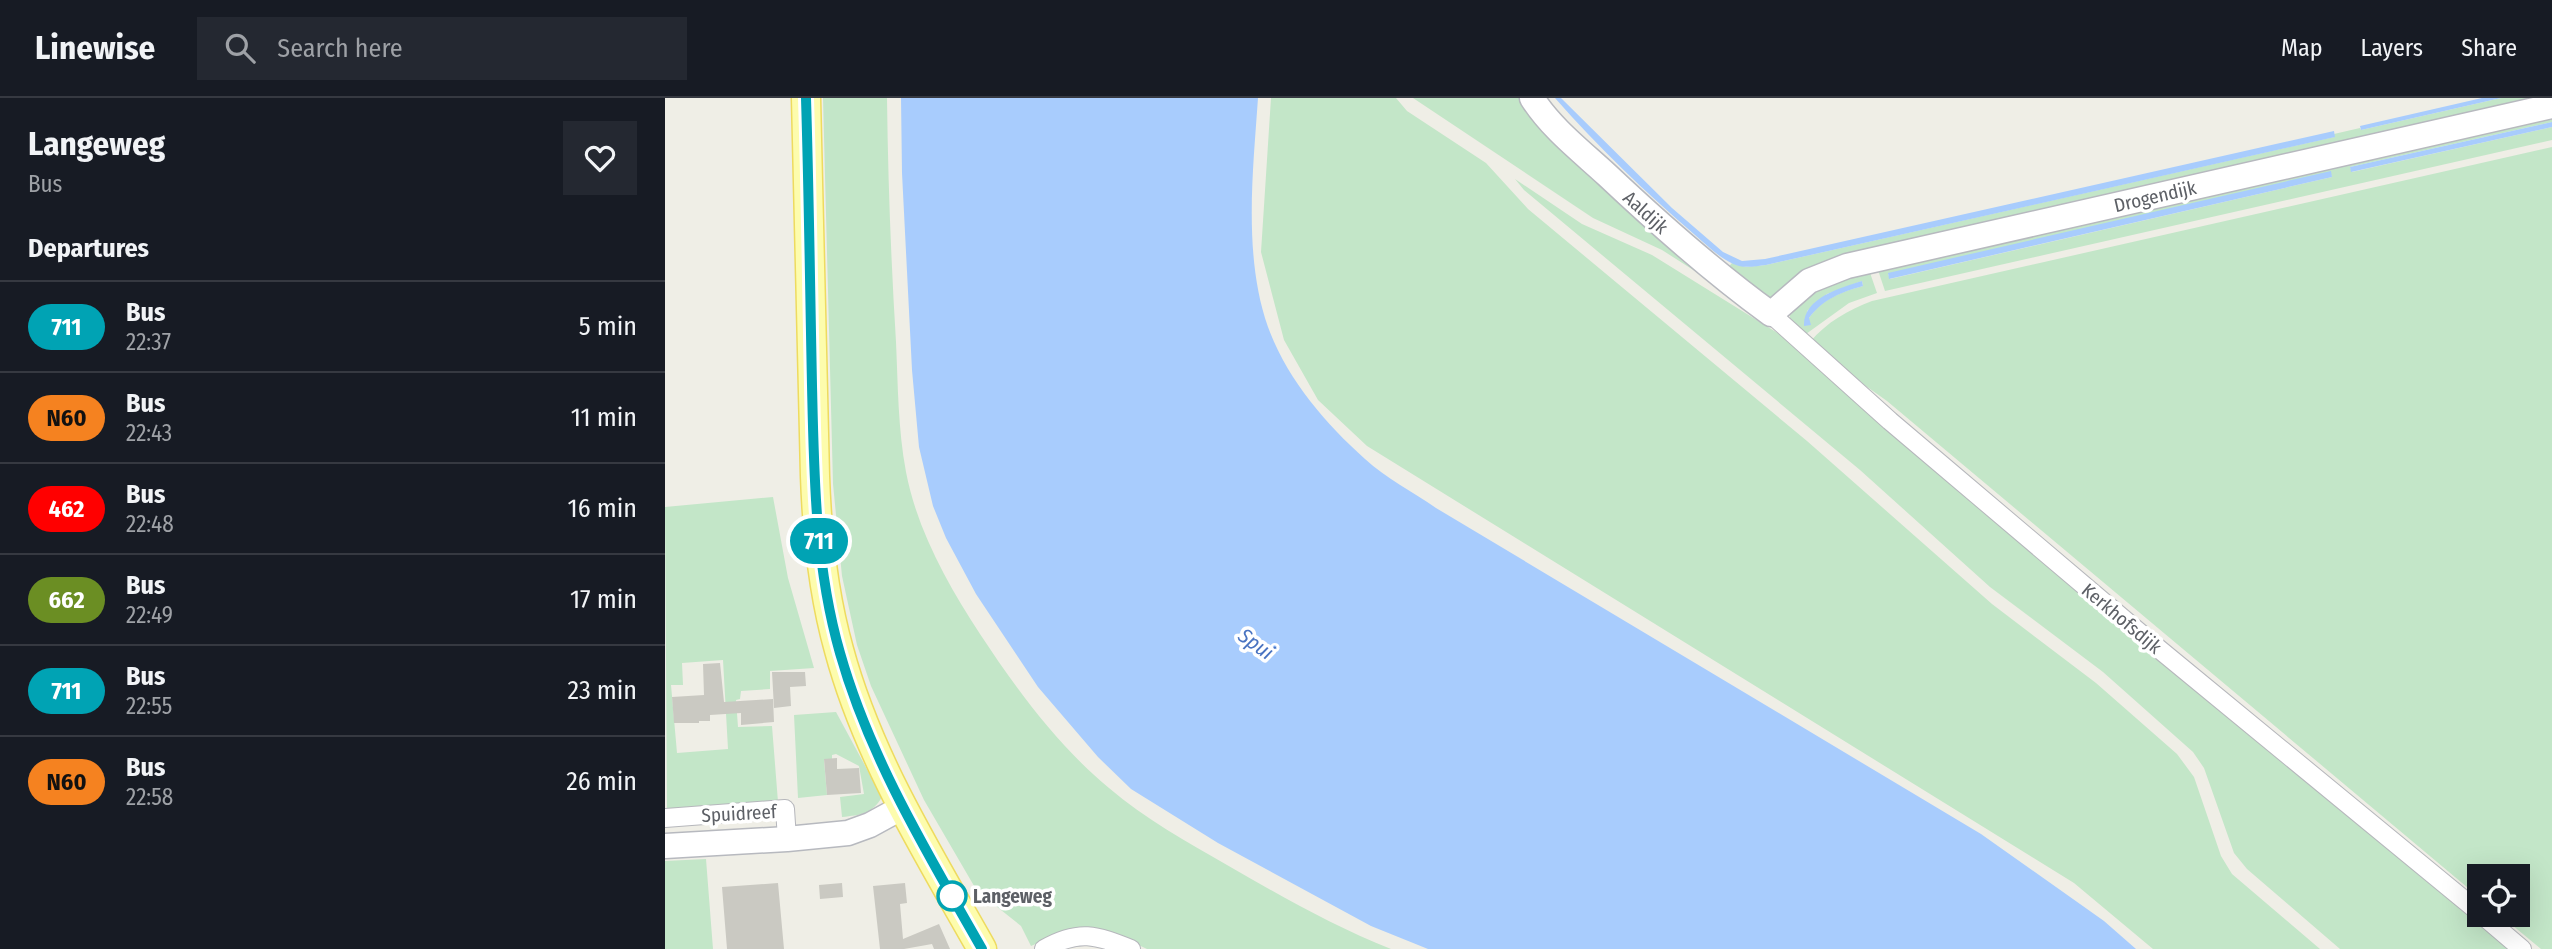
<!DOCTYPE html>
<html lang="en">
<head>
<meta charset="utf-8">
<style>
  :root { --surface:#171b24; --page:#242831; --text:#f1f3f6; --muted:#9ea1a6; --line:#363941 }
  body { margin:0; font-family:"Fira Sans Condensed",sans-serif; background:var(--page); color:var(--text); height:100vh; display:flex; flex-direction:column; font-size:26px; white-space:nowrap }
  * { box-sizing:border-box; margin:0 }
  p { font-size:23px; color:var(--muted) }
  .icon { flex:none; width:38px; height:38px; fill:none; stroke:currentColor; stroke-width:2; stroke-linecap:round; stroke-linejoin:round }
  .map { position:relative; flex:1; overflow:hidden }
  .drawer { display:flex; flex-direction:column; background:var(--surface); width:665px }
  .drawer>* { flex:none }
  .badge { padding:0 14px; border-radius:23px; font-size:24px; line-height:46px }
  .buttons { position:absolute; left:1802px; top:766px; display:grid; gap:14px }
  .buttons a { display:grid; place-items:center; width:63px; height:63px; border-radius:0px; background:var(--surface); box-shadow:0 7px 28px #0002; font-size:35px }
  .map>.badge { position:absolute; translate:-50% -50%; box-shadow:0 0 0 4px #fff }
  h2 { padding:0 28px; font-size:26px; line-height:63px }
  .round { display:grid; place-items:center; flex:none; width:74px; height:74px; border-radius:0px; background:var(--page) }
  .headline { display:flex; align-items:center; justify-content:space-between; height:119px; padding:0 28px }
  h1 { font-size:33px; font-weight:700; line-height:52px }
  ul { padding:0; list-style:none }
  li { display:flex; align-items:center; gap:21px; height:91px; padding:0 28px; border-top:2px solid var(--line) }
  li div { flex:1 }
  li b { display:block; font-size:26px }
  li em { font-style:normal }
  li .badge { min-width:77px; font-weight:700; text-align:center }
  header { display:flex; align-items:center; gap:42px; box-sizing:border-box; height:98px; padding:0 35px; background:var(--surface); border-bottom:2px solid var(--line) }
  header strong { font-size:33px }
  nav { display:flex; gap:38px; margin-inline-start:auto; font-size:24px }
  .search { width:490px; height:63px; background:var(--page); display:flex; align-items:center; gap:18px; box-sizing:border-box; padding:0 24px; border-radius:0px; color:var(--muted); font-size:26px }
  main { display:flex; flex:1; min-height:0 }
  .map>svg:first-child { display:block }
</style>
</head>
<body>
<header>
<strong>Linewise</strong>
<div class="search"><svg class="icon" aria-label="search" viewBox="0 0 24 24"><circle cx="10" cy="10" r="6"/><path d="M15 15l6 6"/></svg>Search here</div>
<nav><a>Map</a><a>Layers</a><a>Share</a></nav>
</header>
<main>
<section class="drawer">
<div class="headline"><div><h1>Langeweg</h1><p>Bus</p></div><a class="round"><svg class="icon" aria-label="heart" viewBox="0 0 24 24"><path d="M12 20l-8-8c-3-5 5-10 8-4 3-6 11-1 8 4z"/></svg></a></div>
<h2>Departures</h2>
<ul>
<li><span class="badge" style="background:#00a3b4;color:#fff">711</span><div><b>Bus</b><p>22:37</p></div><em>5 min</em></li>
<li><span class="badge" style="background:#f58220;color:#111">N60</span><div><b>Bus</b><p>22:43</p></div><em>11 min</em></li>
<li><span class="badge" style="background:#f00;color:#fff">462</span><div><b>Bus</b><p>22:48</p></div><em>16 min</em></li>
<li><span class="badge" style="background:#6b8e23;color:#fff">662</span><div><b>Bus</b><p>22:49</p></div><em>17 min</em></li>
<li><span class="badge" style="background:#00a3b4;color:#fff">711</span><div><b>Bus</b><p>22:55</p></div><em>23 min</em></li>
<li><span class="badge" style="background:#f58220;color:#111">N60</span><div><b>Bus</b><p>22:58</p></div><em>26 min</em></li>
</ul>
</section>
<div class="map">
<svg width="1887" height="851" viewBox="0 0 1887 851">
  <rect width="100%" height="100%" fill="#efeee6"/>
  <path fill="#c3e6c8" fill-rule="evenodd" d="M158,0H222C223,82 226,163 231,244C233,288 233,331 241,374C252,432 283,487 315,536C352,592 392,647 444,690C479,720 522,744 562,767C616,798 668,828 726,851H482L463,842L391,837L366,848L356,828L312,793L259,702L206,588L192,547L177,478L168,386Z
    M606,0H731L742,13L821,65L863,111L1142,343L1327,506L1431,585L1512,656L1529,679L1556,758L1567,776L1655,851H1488L1409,785L702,348L653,302L619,242L596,154Z
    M748,0H858L1069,198L997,152L928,120Z
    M1836,0H1887L1200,156L1108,200H1099L1059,174L1067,165L1081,169L1101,167L1669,39V36L1695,30L1696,32Z
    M1887,14V24L1685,69L1687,74L1887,29V42L1220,193L1213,172ZM1665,74L1667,79L1225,181L1223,176Z
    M1887,49V851H1876L1835,817H1853V779H1815V800L1222,303L1146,249L1145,244C1162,224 1183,212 1207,203Z
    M850,81L917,126L987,157L1116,237L1845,851H1675L1582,771L1569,755L1539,670L1528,654L1438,574L1325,489L1195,372L859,92Z
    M1203,169L1212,195L1184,205L1141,236L1125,224V216L1144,194ZM1197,183L1198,188C1176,194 1157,201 1144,220L1142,213L1162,196Z
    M108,399L123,480L149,570L105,573V591L76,593L75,601L71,602L73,629L107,628L113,704L2,711L0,409ZM58,562L63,651L12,655L6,587H18L17,565Z
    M171,614L217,699C207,716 196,717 177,719L175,699L199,696L194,668L171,656L167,657V661L159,662L162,697L133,700L129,617Z
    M41,761L48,851H0V763Z"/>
  <path fill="#a8ccfd" d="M236,0H593C588,73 578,158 603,229C622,281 660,325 700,361C721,380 748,394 771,410L1316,736L1439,823L1471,851H763L706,828L553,745L466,691L433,659L373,589L311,496L281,440L268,408L254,349L247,272L237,75Z
    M890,0H896L1007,110L1058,154L1077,163L1100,161L1669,33L1670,39L1101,167C1092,168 1083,170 1074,168C1057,163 1043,148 1030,137C980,94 933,49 890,0Z
    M1817,0H1836L1696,32L1695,28Z
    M1887,24V29L1686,74L1685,69Z
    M1666,73L1667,79L1224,181L1223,175Z
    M1197,183L1198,188C1177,194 1158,201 1144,220L1146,227L1139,228C1138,200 1175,190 1197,183Z"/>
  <path fill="#cac9c2" d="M55,565L59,604L108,601L109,624L76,627V615L45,617V623H34V625H9L7,599L39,597L38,566Z
    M107,574H140L141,588L125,589L126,608L109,610Z
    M172,660V671L194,670L196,695L162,697L159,661Z
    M113,785L119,851H62L57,789Z
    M177,785L178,799L155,801L154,787Z
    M240,785L242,805L235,806L238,841L274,826L285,851H269L267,846L239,851H215L208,788Z"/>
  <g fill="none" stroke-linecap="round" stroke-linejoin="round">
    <g stroke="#b6b7bc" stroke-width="20">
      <path id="street" d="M1106,216L1225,323L1494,551L1815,815
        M0,720L120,711L122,741
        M1817,817L1857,851
        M379,851C414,831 431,837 466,851"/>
    </g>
    <g stroke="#b7b9bf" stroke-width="27">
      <path id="secondary" d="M867,0C886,30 916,53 942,77C994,126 1048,174 1106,216L1144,183L1182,168L1887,8
        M0,748L122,741L183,735L205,727L238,709"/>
    </g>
    <g stroke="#eedb5f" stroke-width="31">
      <path id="primary" d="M141,0L150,378C152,437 158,495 174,552C203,660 263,755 317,851"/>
    </g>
    <use href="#street" stroke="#fff" stroke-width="18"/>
    <use href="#secondary" stroke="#fff" stroke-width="24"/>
    <use href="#primary" stroke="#fdfcad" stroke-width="28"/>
  </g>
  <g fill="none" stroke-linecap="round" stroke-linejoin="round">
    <g stroke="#fff" stroke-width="16">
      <path id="line" d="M141,0C144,96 145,191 147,287C149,377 150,468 175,555C205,661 263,756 317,851"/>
    </g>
    <use href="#line" stroke="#00a3b4" stroke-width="10"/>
  </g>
  <circle fill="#fff" stroke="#00a3b4" stroke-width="3.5" cx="287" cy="798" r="14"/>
  <g text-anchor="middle" stroke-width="7" stroke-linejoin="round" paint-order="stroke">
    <g font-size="19" fill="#5d6066" stroke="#fff">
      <text transform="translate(1490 98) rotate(-13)" y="7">Drogendijk</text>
      <text transform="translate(981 114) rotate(42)" y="7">Aaldijk</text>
      <text transform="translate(1457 520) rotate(40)" y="7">Kerkhofsdijk</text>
      <text transform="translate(74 715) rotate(-3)" y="7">Spuidreef</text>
    </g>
    <g font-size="19" font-weight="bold" fill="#5d6066" stroke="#fff" text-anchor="start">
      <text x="308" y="805">Langeweg</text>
    </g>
    <g font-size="21" font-style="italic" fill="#4973c1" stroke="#fff">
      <text transform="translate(591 546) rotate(36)" y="7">Spui</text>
    </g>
  </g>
</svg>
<div class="buttons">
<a><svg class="icon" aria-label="locate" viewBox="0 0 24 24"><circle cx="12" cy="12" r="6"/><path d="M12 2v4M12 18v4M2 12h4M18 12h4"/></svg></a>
</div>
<b class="badge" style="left:154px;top:443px;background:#00a3b4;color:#fff">711</b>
</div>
</main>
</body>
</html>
